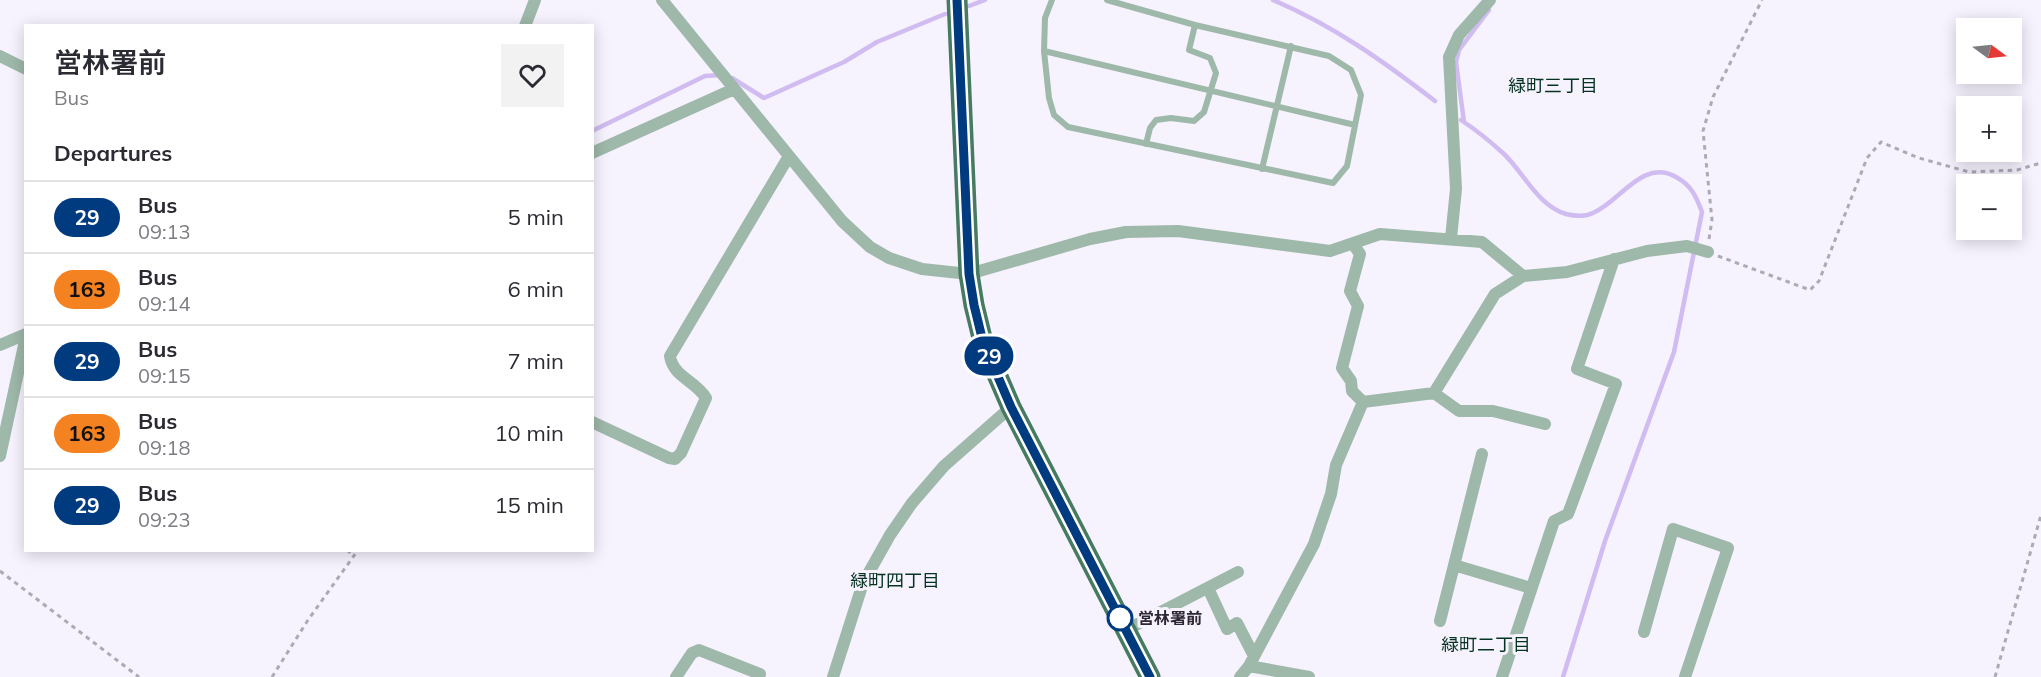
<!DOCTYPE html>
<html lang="en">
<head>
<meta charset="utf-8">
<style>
  :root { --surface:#fff; --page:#f2f2f3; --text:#2b2b33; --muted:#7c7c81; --line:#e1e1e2 }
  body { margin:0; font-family:Mulish,"Noto Sans JP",sans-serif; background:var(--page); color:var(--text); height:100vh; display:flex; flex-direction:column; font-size:22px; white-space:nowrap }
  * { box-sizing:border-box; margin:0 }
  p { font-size:20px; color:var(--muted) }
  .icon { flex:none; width:33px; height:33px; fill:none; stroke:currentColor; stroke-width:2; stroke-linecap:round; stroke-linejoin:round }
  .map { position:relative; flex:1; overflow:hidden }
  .details { position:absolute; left:24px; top:24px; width:570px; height:528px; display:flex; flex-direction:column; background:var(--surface); border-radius:0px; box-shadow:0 3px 15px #0003 }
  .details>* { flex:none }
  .badge { padding:0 12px; border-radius:20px; font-size:21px; line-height:39px }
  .needle { width:39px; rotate:105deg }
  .controls { position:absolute; left:1956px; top:18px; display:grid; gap:12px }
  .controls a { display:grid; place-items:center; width:66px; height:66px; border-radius:0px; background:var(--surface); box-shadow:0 3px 15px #0003; font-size:30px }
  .map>.badge { position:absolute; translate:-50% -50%; box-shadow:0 0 0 3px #fff }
  h2 { padding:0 30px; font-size:22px; line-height:54px }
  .round { display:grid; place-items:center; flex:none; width:63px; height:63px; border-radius:0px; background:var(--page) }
  .overview { display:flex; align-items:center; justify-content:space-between; height:102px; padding:0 30px }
  h1 { font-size:28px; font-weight:600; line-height:45px }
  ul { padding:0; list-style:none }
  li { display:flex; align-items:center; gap:18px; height:72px; padding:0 30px; border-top:2px solid var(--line) }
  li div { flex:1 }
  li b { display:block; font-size:22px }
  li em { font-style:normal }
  li .badge { min-width:66px; font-weight:700; text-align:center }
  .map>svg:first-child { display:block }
</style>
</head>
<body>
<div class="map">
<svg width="2041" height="677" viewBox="0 0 2041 677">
  <rect width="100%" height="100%" fill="#f6f2fe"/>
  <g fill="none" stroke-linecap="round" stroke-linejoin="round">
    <path stroke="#d0bcf1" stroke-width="4.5" d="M1273,0C1334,26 1383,61 1435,101
      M969,6L985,0
      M732,78L764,98L844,62L877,42L945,14
      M1461,120C1476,130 1491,142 1504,154C1524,173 1538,206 1566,214C1574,216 1585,217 1593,213C1620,202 1642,158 1676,177C1691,185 1696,196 1702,212L1674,352L1605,541L1563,677
      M1464,122L1456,62L1459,50L1489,10
      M592,131L705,76L721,75"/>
    <path stroke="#aea9b5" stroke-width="3" stroke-dasharray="4.5 4.5" stroke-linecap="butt" d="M1709,239L1712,220L1703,131L1713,97L1762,0
      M1718,256L1810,290L1819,281L1867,158L1881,142L1919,158L1969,172L2017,170L2041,163
      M347,550L354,556
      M0,571L139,677
      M272,677L308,620L358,550
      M1995,677L2041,515"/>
    <path stroke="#9eb8a9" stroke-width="6" d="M1052,0L1045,18L1044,51L1049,98L1054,115L1068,127L1333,183L1347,166L1361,95L1351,70L1329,56L1195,25L1107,0
      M1044,51L1355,125
      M1146,144L1150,128L1156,120L1171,118L1194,121L1204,112L1216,73L1210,58L1189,50L1195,25
      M1262,169L1291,46"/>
    <path stroke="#9eb8a9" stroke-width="12" d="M662,0L842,221L870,247L889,258L922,269L969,274L1090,239L1126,232L1178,231L1330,251L1380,234L1482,242L1523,276L1567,272L1647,251L1687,246L1708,252
      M525,26L535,0
      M0,56L26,69
      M592,153L734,89
      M1451,238L1456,189L1449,57L1459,35L1490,0
      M0,345L26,334
      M1434,393L1459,411H1493L1545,424
      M1363,402L1434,393L1495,294L1523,276
      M592,422L669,458L675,459L681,453L706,398C696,381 673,377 670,356L789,156
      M0,456L26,336
      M1454,565L1531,588
      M1208,588L1227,629L1237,623L1254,656
      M1440,621L1482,454
      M1126,630L1238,572
      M1644,632L1673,529L1728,548L1685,677
      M1249,666L1309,677
      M676,677L692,653L699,650L760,674
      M833,677L863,583L890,535L912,503L944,466L1011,407
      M1240,677L1249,666L1314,544L1331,494L1336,465L1363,402L1352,391L1351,381L1342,368L1358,306L1350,291L1360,254L1353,244
      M1502,677L1554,521L1568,514L1616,384L1577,369L1614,259"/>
    <path stroke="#467a61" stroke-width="21" d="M957,0L969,274L974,305L983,342L1011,407L1150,677"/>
  </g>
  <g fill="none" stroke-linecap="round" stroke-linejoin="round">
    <g stroke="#fff" stroke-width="14">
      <path id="line" d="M957,0L969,274L974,305L983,342L1011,407L1150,677"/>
    </g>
    <use href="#line" stroke="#003b80" stroke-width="9"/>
  </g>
  <circle fill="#fff" stroke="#003b80" stroke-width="3" cx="1120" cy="618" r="12"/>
  <g text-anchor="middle" stroke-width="6" stroke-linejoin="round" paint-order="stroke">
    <g font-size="16" font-weight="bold" fill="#2c2733" stroke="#f6f2fe" text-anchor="start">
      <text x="1138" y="624">営林署前</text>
    </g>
    <g font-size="18" fill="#043320" stroke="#f6f2fe">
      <text x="1553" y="92">緑町三丁目</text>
      <text x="895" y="587">緑町四丁目</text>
      <text x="1486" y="651">緑町二丁目</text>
    </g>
  </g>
</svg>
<div class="controls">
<a><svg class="needle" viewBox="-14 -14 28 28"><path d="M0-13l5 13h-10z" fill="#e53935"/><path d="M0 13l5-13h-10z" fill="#7c7c81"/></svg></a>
<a>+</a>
<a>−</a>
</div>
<b class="badge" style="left:989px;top:356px;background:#003b80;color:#fff">29</b>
<section class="details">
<div class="overview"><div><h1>営林署前</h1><p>Bus</p></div><a class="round"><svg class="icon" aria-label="heart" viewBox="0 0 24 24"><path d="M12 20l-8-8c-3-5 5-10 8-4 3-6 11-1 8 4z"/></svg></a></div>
<h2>Departures</h2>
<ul>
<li><span class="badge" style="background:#003b80;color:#fff">29</span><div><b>Bus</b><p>09:13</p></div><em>5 min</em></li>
<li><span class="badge" style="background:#f58220;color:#111">163</span><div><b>Bus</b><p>09:14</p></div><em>6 min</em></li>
<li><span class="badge" style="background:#003b80;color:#fff">29</span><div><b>Bus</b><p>09:15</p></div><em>7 min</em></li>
<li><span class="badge" style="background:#f58220;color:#111">163</span><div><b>Bus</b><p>09:18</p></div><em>10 min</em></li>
<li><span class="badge" style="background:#003b80;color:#fff">29</span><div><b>Bus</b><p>09:23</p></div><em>15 min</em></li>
</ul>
</section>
</div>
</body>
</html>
